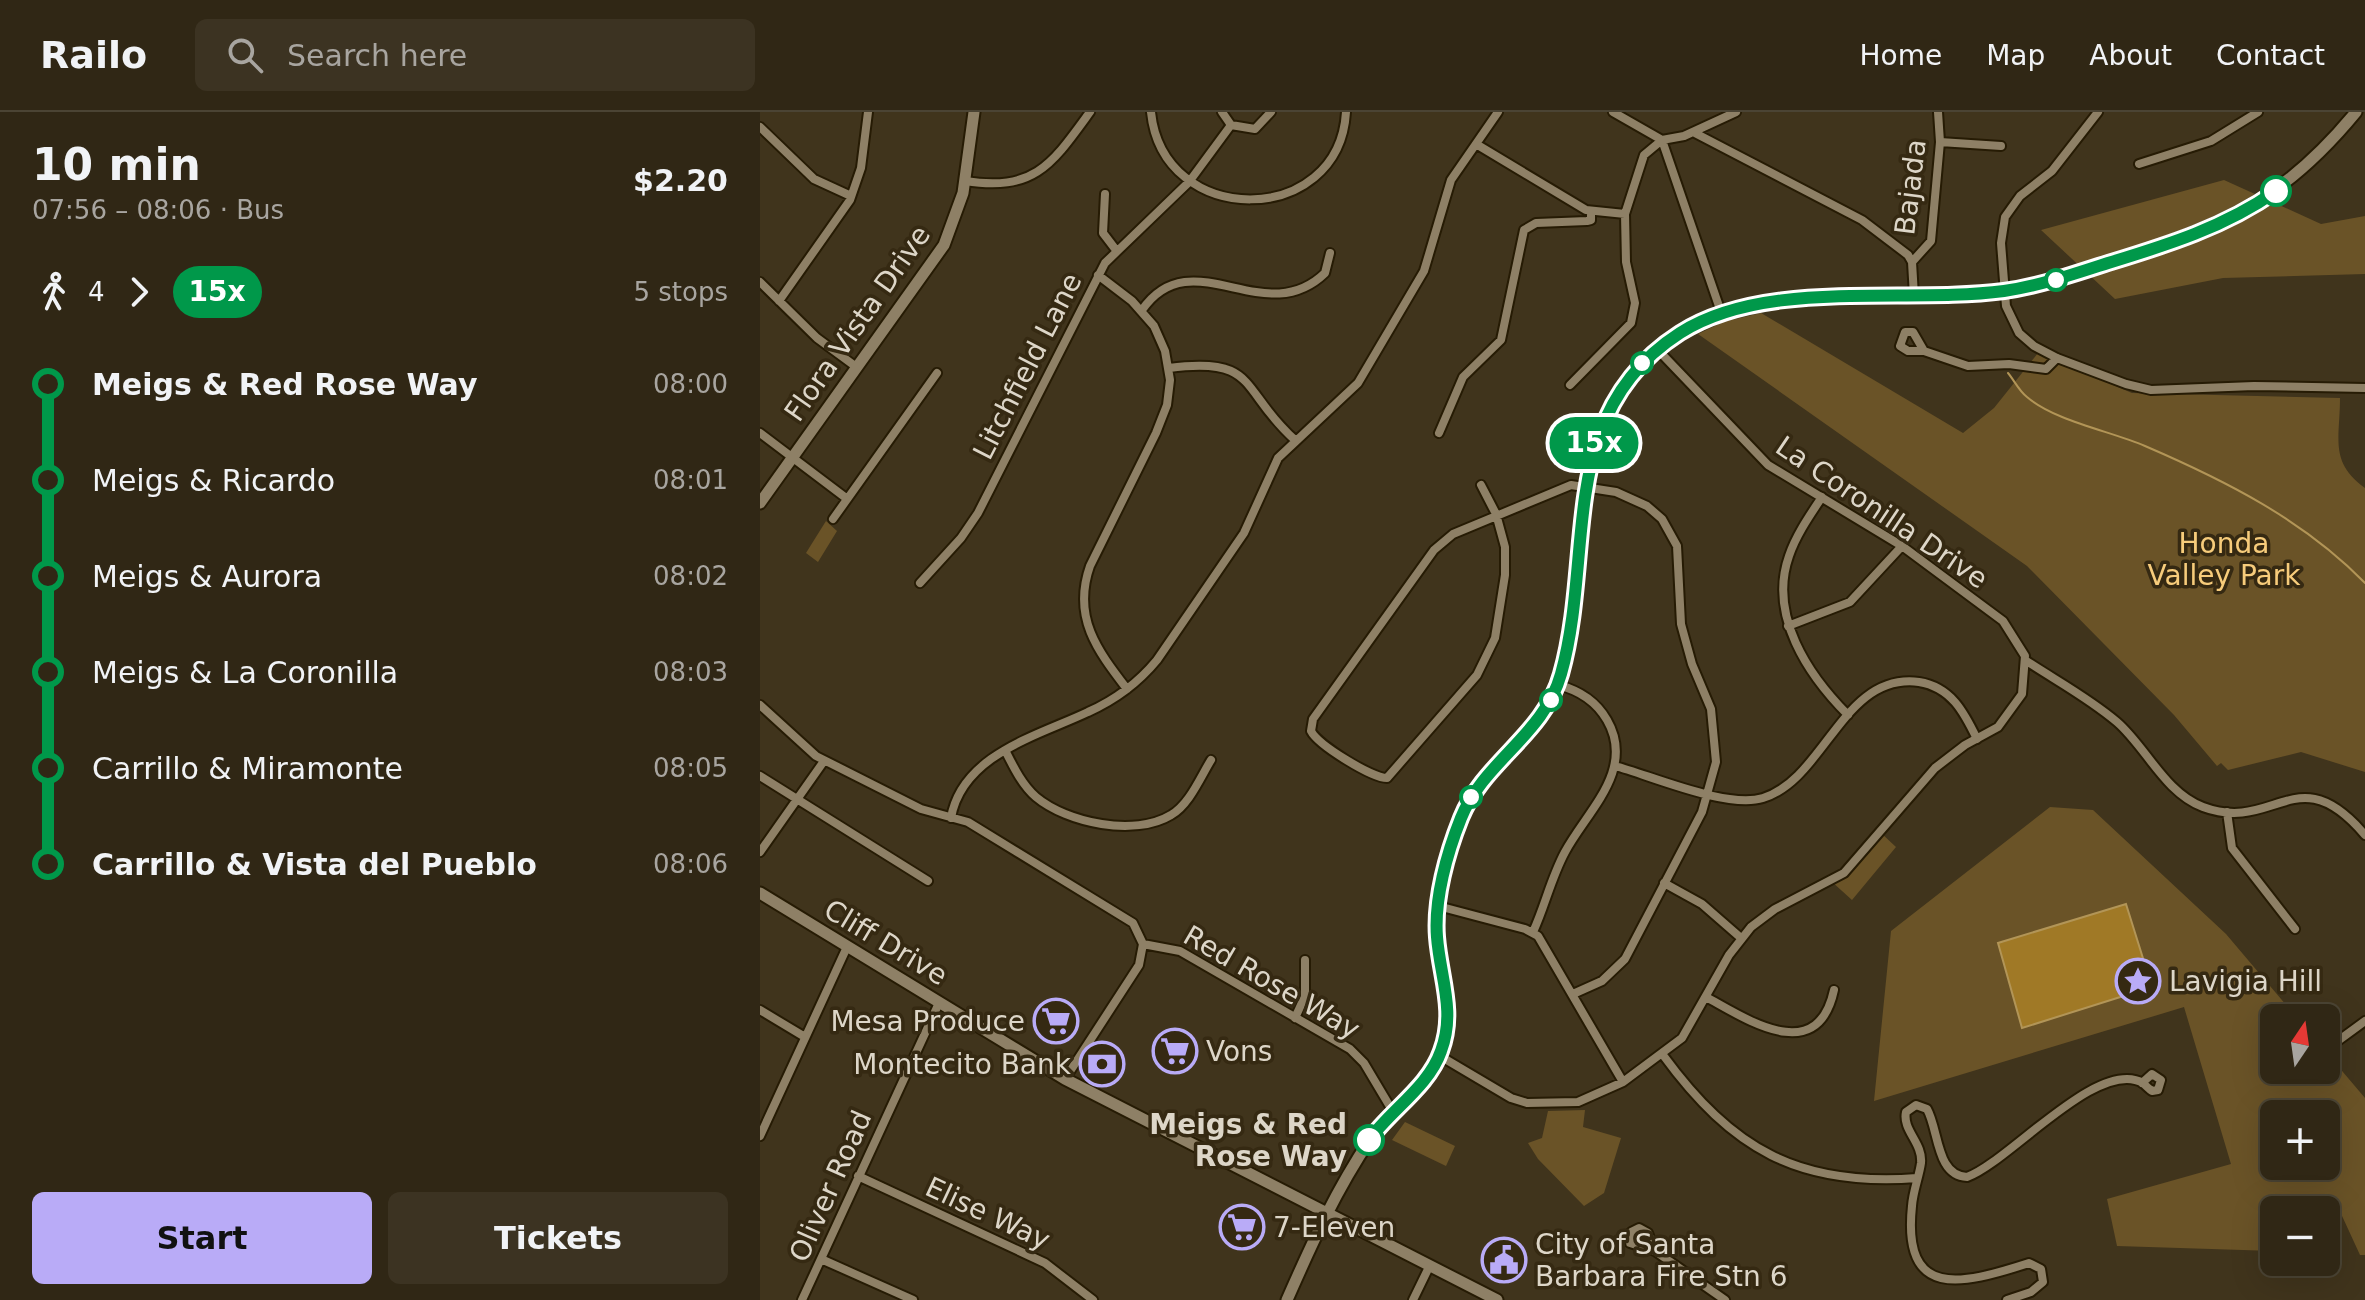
<!DOCTYPE html>
<html lang="en">
<head>
<meta charset="utf-8">
<style>
  :root { --surface:#302715; --page:#3c3322; --text:#f1f3f6; --muted:#a8a5a0; --line:#4b4434; --accent:#b9abf7 }
  body { margin:0; font-family:"DejaVu Sans",sans-serif; background:var(--page); color:var(--text); height:100vh; display:flex; flex-direction:column; font-size:30px; white-space:nowrap }
  * { box-sizing:border-box; margin:0 }
  p { font-size:26px; color:var(--muted) }
  .icon { flex:none; width:44px; height:44px; fill:none; stroke:currentColor; stroke-width:2; stroke-linecap:round; stroke-linejoin:round }
  .map { position:relative; flex:1; overflow:hidden }
  .side { display:flex; flex-direction:column; background:var(--surface); width:760px }
  .side>* { flex:none }
  .badge { padding:0 16px; border-radius:26px; font-size:28px; line-height:52px }
  .needle { width:52px; rotate:13deg }
  .controls { position:absolute; left:1500px; top:892px; display:grid; gap:16px }
  .controls a { display:grid; place-items:center; width:80px; height:80px; border-radius:12px; background:var(--surface); box-shadow:0 8px 32px #0002,0 0 0 2px var(--line); font-size:40px }
  .map>.badge { position:absolute; translate:-50% -50%; box-shadow:0 0 0 4px #fff }
  .legs { display:flex; align-items:center; gap:12px; height:88px; padding:0 32px; font-size:26px }
  .legs p { margin-inline-start:auto }
  .head { display:flex; align-items:center; justify-content:space-between; height:136px; padding:0 32px }
  h1 { font-size:44px; font-weight:700; line-height:60px }
  .cta { display:flex; gap:16px; margin-top:auto; padding:16px 32px }
  .cta a { flex:1; height:92px; border-radius:12px; background:var(--accent); color:#111; font-size:32px; font-weight:700; line-height:92px; text-align:center }
  .cta a+a { background:var(--page); color:var(--text) }
  ul { padding:0 32px; list-style:none }
  li { display:flex; align-items:center; gap:28px; height:96px; font-size:30px }
  li i { display:grid; place-items:center; width:12px; height:100%; margin:0 10px; background:currentColor }
  li i::after { content:''; width:20px; height:20px; margin:-10px; border:6px solid; border-radius:50%; background:var(--surface) }
  li p { margin-inline-start:auto }
  li:first-child i { background:linear-gradient(#0000 50%,currentColor 0) }
  li:last-child i { background:linear-gradient(currentColor 50%,#0000 0) }
  header { display:flex; align-items:center; gap:48px; box-sizing:border-box; height:112px; padding:0 40px; background:var(--surface); border-bottom:2px solid var(--line) }
  header strong { font-size:38px }
  nav { display:flex; gap:44px; margin-inline-start:auto; font-size:28px }
  .search { width:560px; height:72px; background:var(--page); display:flex; align-items:center; gap:20px; box-sizing:border-box; padding:0 28px; border-radius:12px; color:var(--muted); font-size:30px }
  main { display:flex; flex:1; min-height:0 }
  .map>svg:first-child { display:block }
</style>
</head>
<body>
<header>
<strong>Railo</strong>
<div class="search"><svg class="icon" aria-label="search" viewBox="0 0 24 24"><circle cx="10" cy="10" r="6"/><path d="M15 15l6 6"/></svg>Search here</div>
<nav><a>Home</a><a>Map</a><a>About</a><a>Contact</a></nav>
</header>
<main>
<section class="side">
<div class="head"><div><h1>10 min</h1><p>07:56 – 08:06 · Bus</p></div><b>$2.20</b></div>
<div class="legs"><svg class="icon" aria-label="walk" viewBox="0 0 24 24"><circle cx="13" cy="4" r="2"/><path d="M13 8l-2 6 4 7M11 14l-3 7M7 12l3-4h3l4 4"/></svg>4<svg class="icon" aria-label="forward" viewBox="0 0 24 24"><path d="M9 5l7 7-7 7"/></svg><b class="badge" style="background:#00984a;color:#fff">15x</b><p>5 stops</p></div>
<ul>
<li><i style="color:#00984a"></i><b>Meigs &amp; Red Rose Way</b><p>08:00</p></li>
<li><i style="color:#00984a"></i><span>Meigs &amp; Ricardo</span><p>08:01</p></li>
<li><i style="color:#00984a"></i><span>Meigs &amp; Aurora</span><p>08:02</p></li>
<li><i style="color:#00984a"></i><span>Meigs &amp; La Coronilla</span><p>08:03</p></li>
<li><i style="color:#00984a"></i><span>Carrillo &amp; Miramonte</span><p>08:05</p></li>
<li><i style="color:#00984a"></i><b>Carrillo &amp; Vista del Pueblo</b><p>08:06</p></li>
</ul>
<div class="cta"><a>Start</a><a>Tickets</a></div>
</section>
<div class="map">
<svg width="1605" height="1188" viewBox="0 0 1605 1188">
  <rect width="100%" height="100%" fill="#40341c"/>
  <path fill="#6a5327" fill-rule="evenodd" d="M1464,68L1561,112L1605,104V162L1463,166L1355,187L1281,118Z
    M1001,201L1203,321L1234,296L1278,241L1372,281L1580,286C1580,327 1569,350 1605,376V660L1541,640L1468,658L1461,651L1457,654L1414,603L1267,454L938,222L963,210Z
    M66,409L77,419L58,450L46,441Z
    M1290,695L1333,698L1466,822L1537,906H1514V958H1566V940L1605,986V1143H1600L1577,1093L1551,1085L1545,1098H1514V1139L1357,1134L1347,1087L1471,1052L1424,895L1114,989L1131,819ZM1514,1002H1566V1054H1514Z
    M1121,721L1136,735L1092,788L1071,769Z
    M825,998L823,1015L861,1026L844,1081L824,1094L778,1047L768,1031L782,1026L788,999Z
    M645,1010L695,1034L686,1054L632,1028Z"/>
  <path fill="#a07926" stroke="#b29557" stroke-width="2" d="M1366,792L1392,875L1262,916L1238,831Z"/>
  <g fill="none" stroke-linecap="round" stroke-linejoin="round">
    <path stroke="#b29557" stroke-width="2" d="M1248,261C1254,268 1259,279 1267,285C1295,309 1350,319 1385,334C1464,368 1544,408 1605,471"/>
    <g stroke="#261b04" stroke-width="12">
      <path id="street" d="M391,0C403,117 579,116 586,0
        M853,0L902,28L961,200
        M1338,0L1292,59L1260,84L1245,105L1241,131L1246,194L1259,221L1274,234L1297,246L1366,272L1391,278L1494,274L1605,276
        M471,13L495,17L511,0
        M0,15L54,67L91,84
        M933,20L1102,108L1148,143L1152,150
        M1180,30L1241,34
        M716,32L826,98L865,102
        M1379,52L1451,29L1498,0
        M205,69C275,80 292,52 330,0
        M345,82L343,121L356,138
        M1152,150L1171,129L1180,30L1178,0
        M1152,150L1154,184
        M338,163L372,189L394,214L405,239L410,268L407,293L396,321L330,454C312,505 337,538 367,577
        M0,170L57,226L95,254
        M19,189L90,88L101,56L108,0
        M382,198C432,126 504,220 565,161L570,141
        M1164,239H1148L1140,234L1145,220H1153L1164,239L1208,254L1249,252L1286,257L1297,246
        M409,256C499,244 479,278 535,328
        M810,273L871,211L875,191L866,150L865,102L884,43L902,28L924,24L976,0
        M0,321L86,386
        M679,321L703,265L741,228L764,118L776,111L827,109L831,108V100
        M721,373L736,402L745,435V463L735,526L717,563L627,666C612,666 558,633 551,619L553,607L674,438L693,422L811,373L856,380L887,394L902,407L917,434L921,512L932,552L951,597L956,650L942,700L865,847L842,869L813,882
        M1062,385C1050,403 1036,423 1029,444C1008,503 1048,563 1088,603
        M73,407L177,261
        M160,471L201,426L218,401L345,151L429,70L471,13L462,0
        M1028,514L1090,490L1142,434
        M1265,548C1295,568 1329,586 1357,610C1386,635 1405,681 1443,695C1515,722 1537,643 1605,723
        M0,593L56,644L161,697L208,710L373,811L383,832L379,853L305,967
        M245,638C253,654 262,673 276,685C307,711 375,725 411,703C429,693 440,666 451,648
        M855,654C892,664 967,697 1003,686C1065,667 1083,560 1159,570C1191,575 1204,600 1217,627
        M0,664L168,769
        M1467,700L1472,736L1535,817
        M191,706C202,642 280,623 328,600C355,588 378,571 397,548L484,421L518,346L598,271L664,159L691,68L738,0
        M0,740L64,649
        M904,771L942,792L981,826
        M678,794L765,817L778,824L863,970
        M773,820C785,794 791,766 805,740C827,699 876,658 847,608C836,589 818,578 798,573
        M383,832L420,839L590,937L604,951L632,998
        M946,885C985,906 1057,956 1074,878
        M0,898L45,925
        M535,906L545,884V848
        M1575,931L1605,909
        M903,943C972,1037 1038,1075 1157,1066
        M680,944L751,986L767,991L818,990L863,970L922,926L969,843L991,815L1015,797L1084,761L1175,656L1205,633L1238,615L1262,582L1265,544L1243,509L1142,434L1008,353L897,237
        M0,1024L87,835
        M98,1064L285,1151L333,1188
        M879,1116L888,1121L895,1139L870,1131L871,1120Z
        M895,1139L965,1188
        M61,1147L153,1188
        M42,1188L179,891
        M653,1188L670,1153
        M1247,1188L1271,1180L1283,1170L1281,1157L1269,1151C1201,1173 1142,1188 1152,1094C1153,1079 1159,1065 1161,1051C1163,1031 1142,1018 1146,1000L1156,993L1167,997C1179,1018 1176,1064 1207,1065C1249,1050 1338,945 1383,971C1386,974 1389,977 1392,979L1398,978L1401,968L1392,962L1382,971"/>
    </g>
    <g stroke="#261b04" stroke-width="15">
      <path id="secondary" d="M0,391L184,133L203,81L214,0
        M0,781L305,967L737,1188
        M527,1188C552,1131 576,1078 611,1026C633,993 672,971 683,933C695,895 680,862 677,825C674,785 688,736 704,700C727,645 787,620 802,559C828,451 801,312 900,235C974,177 1065,188 1154,184C1184,183 1216,183 1246,179C1288,173 1329,158 1369,144C1470,111 1527,84 1596,0"/>
    </g>
    <use href="#street" stroke="#8e8066" stroke-width="8"/>
    <use href="#secondary" stroke="#8e8066" stroke-width="11"/>
  </g>
  <g fill="none" stroke-linecap="round" stroke-linejoin="round">
    <g stroke="#fff" stroke-width="18">
      <path id="line-1" d="M609,1028C631,998 669,974 681,939C696,899 680,865 677,825C674,787 687,741 701,706C724,649 784,623 801,562C835,441 795,301 920,221C1006,166 1144,192 1244,179C1279,174 1314,162 1348,151C1407,133 1465,115 1516,79"/>
    </g>
    <use href="#line-1" stroke="#00984a" stroke-width="12"/>
  </g>
  <defs>
    <g id="sight-ring" transform="scale(2.3)"><circle r="9.5" fill="#352912" stroke="#b9abf7" stroke-width="1.5"/><path d="M0-6L1.8-2.2L6-1.7L2.9 1.2L3.7 5.4L0 3.3L-3.7 5.4L-2.9 1.2L-6-1.7L-1.8-2.2Z" fill="#b9abf7"/></g>
    <g id="supermarket-ring" transform="scale(2.3)"><circle r="9.5" fill="#352912" stroke="#b9abf7" stroke-width="1.5"/><path d="M-6-5.5h2.5l.6 2H6L4.5 2H-2.5L-4.4-4H-6ZM-1.5 3.2a1.3 1.3 0 1 0 .1 0ZM3 3.2a1.3 1.3 0 1 0 .1 0Z" fill="#b9abf7"/></g>
    <g id="bank-ring" transform="scale(2.3)"><circle r="9.5" fill="#352912" stroke="#b9abf7" stroke-width="1.5"/><path d="M-6-4H6V4H-6ZM0-2.3a2.3 2.3 0 1 0 0 4.6a2.3 2.3 0 1 0 0-4.6Z" fill="#b9abf7"/></g>
    <g id="civic-ring" transform="scale(2.3)"><circle r="9.5" fill="#352912" stroke="#b9abf7" stroke-width="1.5"/><path d="M-.6-6.5H3V-4.5H.6V-3L4-1V1h2V6H-6V1h2V-1L-.6-3ZM-1.2 2.5V6h2.4V2.5Z" fill="#b9abf7"/></g>
  </defs>
  <g fill-rule="evenodd">
    <use href="#sight-ring" x="1378" y="869"/>
    <use href="#supermarket-ring" x="296" y="909"/>
    <use href="#supermarket-ring" x="415" y="939"/>
    <use href="#bank-ring" x="342" y="952"/>
    <use href="#supermarket-ring" x="482" y="1115"/>
    <use href="#civic-ring" x="744" y="1148"/>
  </g>
  <g fill="#fff" stroke="#00984a" stroke-width="4">
    <circle cx="1516" cy="79" r="14"/>
    <circle cx="1296" cy="168" r="10"/>
    <circle cx="882" cy="251" r="10"/>
    <circle cx="791" cy="588" r="10"/>
    <circle cx="711" cy="685" r="10"/>
    <circle cx="609" cy="1028" r="14"/>
  </g>
  <g text-anchor="middle" stroke-width="7" stroke-linejoin="round" paint-order="stroke">
    <g font-size="28" fill="#ddd6c8" stroke="#352912">
      <text transform="translate(1150 75) rotate(-83)" y="10">Bajada</text>
      <text transform="translate(97 211) rotate(-55)" y="10">Flora Vista Drive</text>
      <text transform="translate(267 254) rotate(-63)" y="10">Litchfield Lane</text>
      <text transform="translate(1122 400) rotate(34)" y="10">La Coronilla Drive</text>
      <text transform="translate(126 830) rotate(31)" y="10">Cliff Drive</text>
      <text transform="translate(512 870) rotate(30)" y="10">Red Rose Way</text>
      <text transform="translate(70 1074) rotate(-66)" y="10">Oliver Road</text>
      <text transform="translate(228 1101) rotate(25)" y="10">Elise Way</text>
    </g>
    <g font-size="28" fill="#f7cc7b" stroke="#352912">
      <text x="1464" y="441">Honda<tspan x="1464" dy="32">Valley Park</tspan></text>
    </g>
    <g font-size="28" fill="#ddd6c8" stroke="#352912" text-anchor="start">
      <text x="1409" y="879">Lavigia Hill</text>
      <text x="265" y="919" text-anchor="end">Mesa Produce</text>
      <text x="446" y="949">Vons</text>
      <text x="311" y="962" text-anchor="end">Montecito Bank</text>
      <text x="513" y="1125">7-Eleven</text>
      <text x="775" y="1142">City of Santa<tspan x="775" dy="32">Barbara Fire Stn 6</tspan></text>
    </g>
    <g font-size="28" font-weight="bold" fill="#ddd6c8" stroke="#352912" text-anchor="end">
      <text x="587" y="1022">Meigs &amp; Red<tspan x="587" dy="32">Rose Way</tspan></text>
    </g>
  </g>
</svg>
<div class="controls">
<a><svg class="needle" viewBox="-14 -14 28 28"><path d="M0-13l5 13h-10z" fill="#e53935"/><path d="M0 13l5-13h-10z" fill="#a8a5a0"/></svg></a>
<a>+</a>
<a>−</a>
</div>
<b class="badge" style="left:834px;top:331px;background:#00984a;color:#fff">15x</b>
</div>
</main>
</body>
</html>
